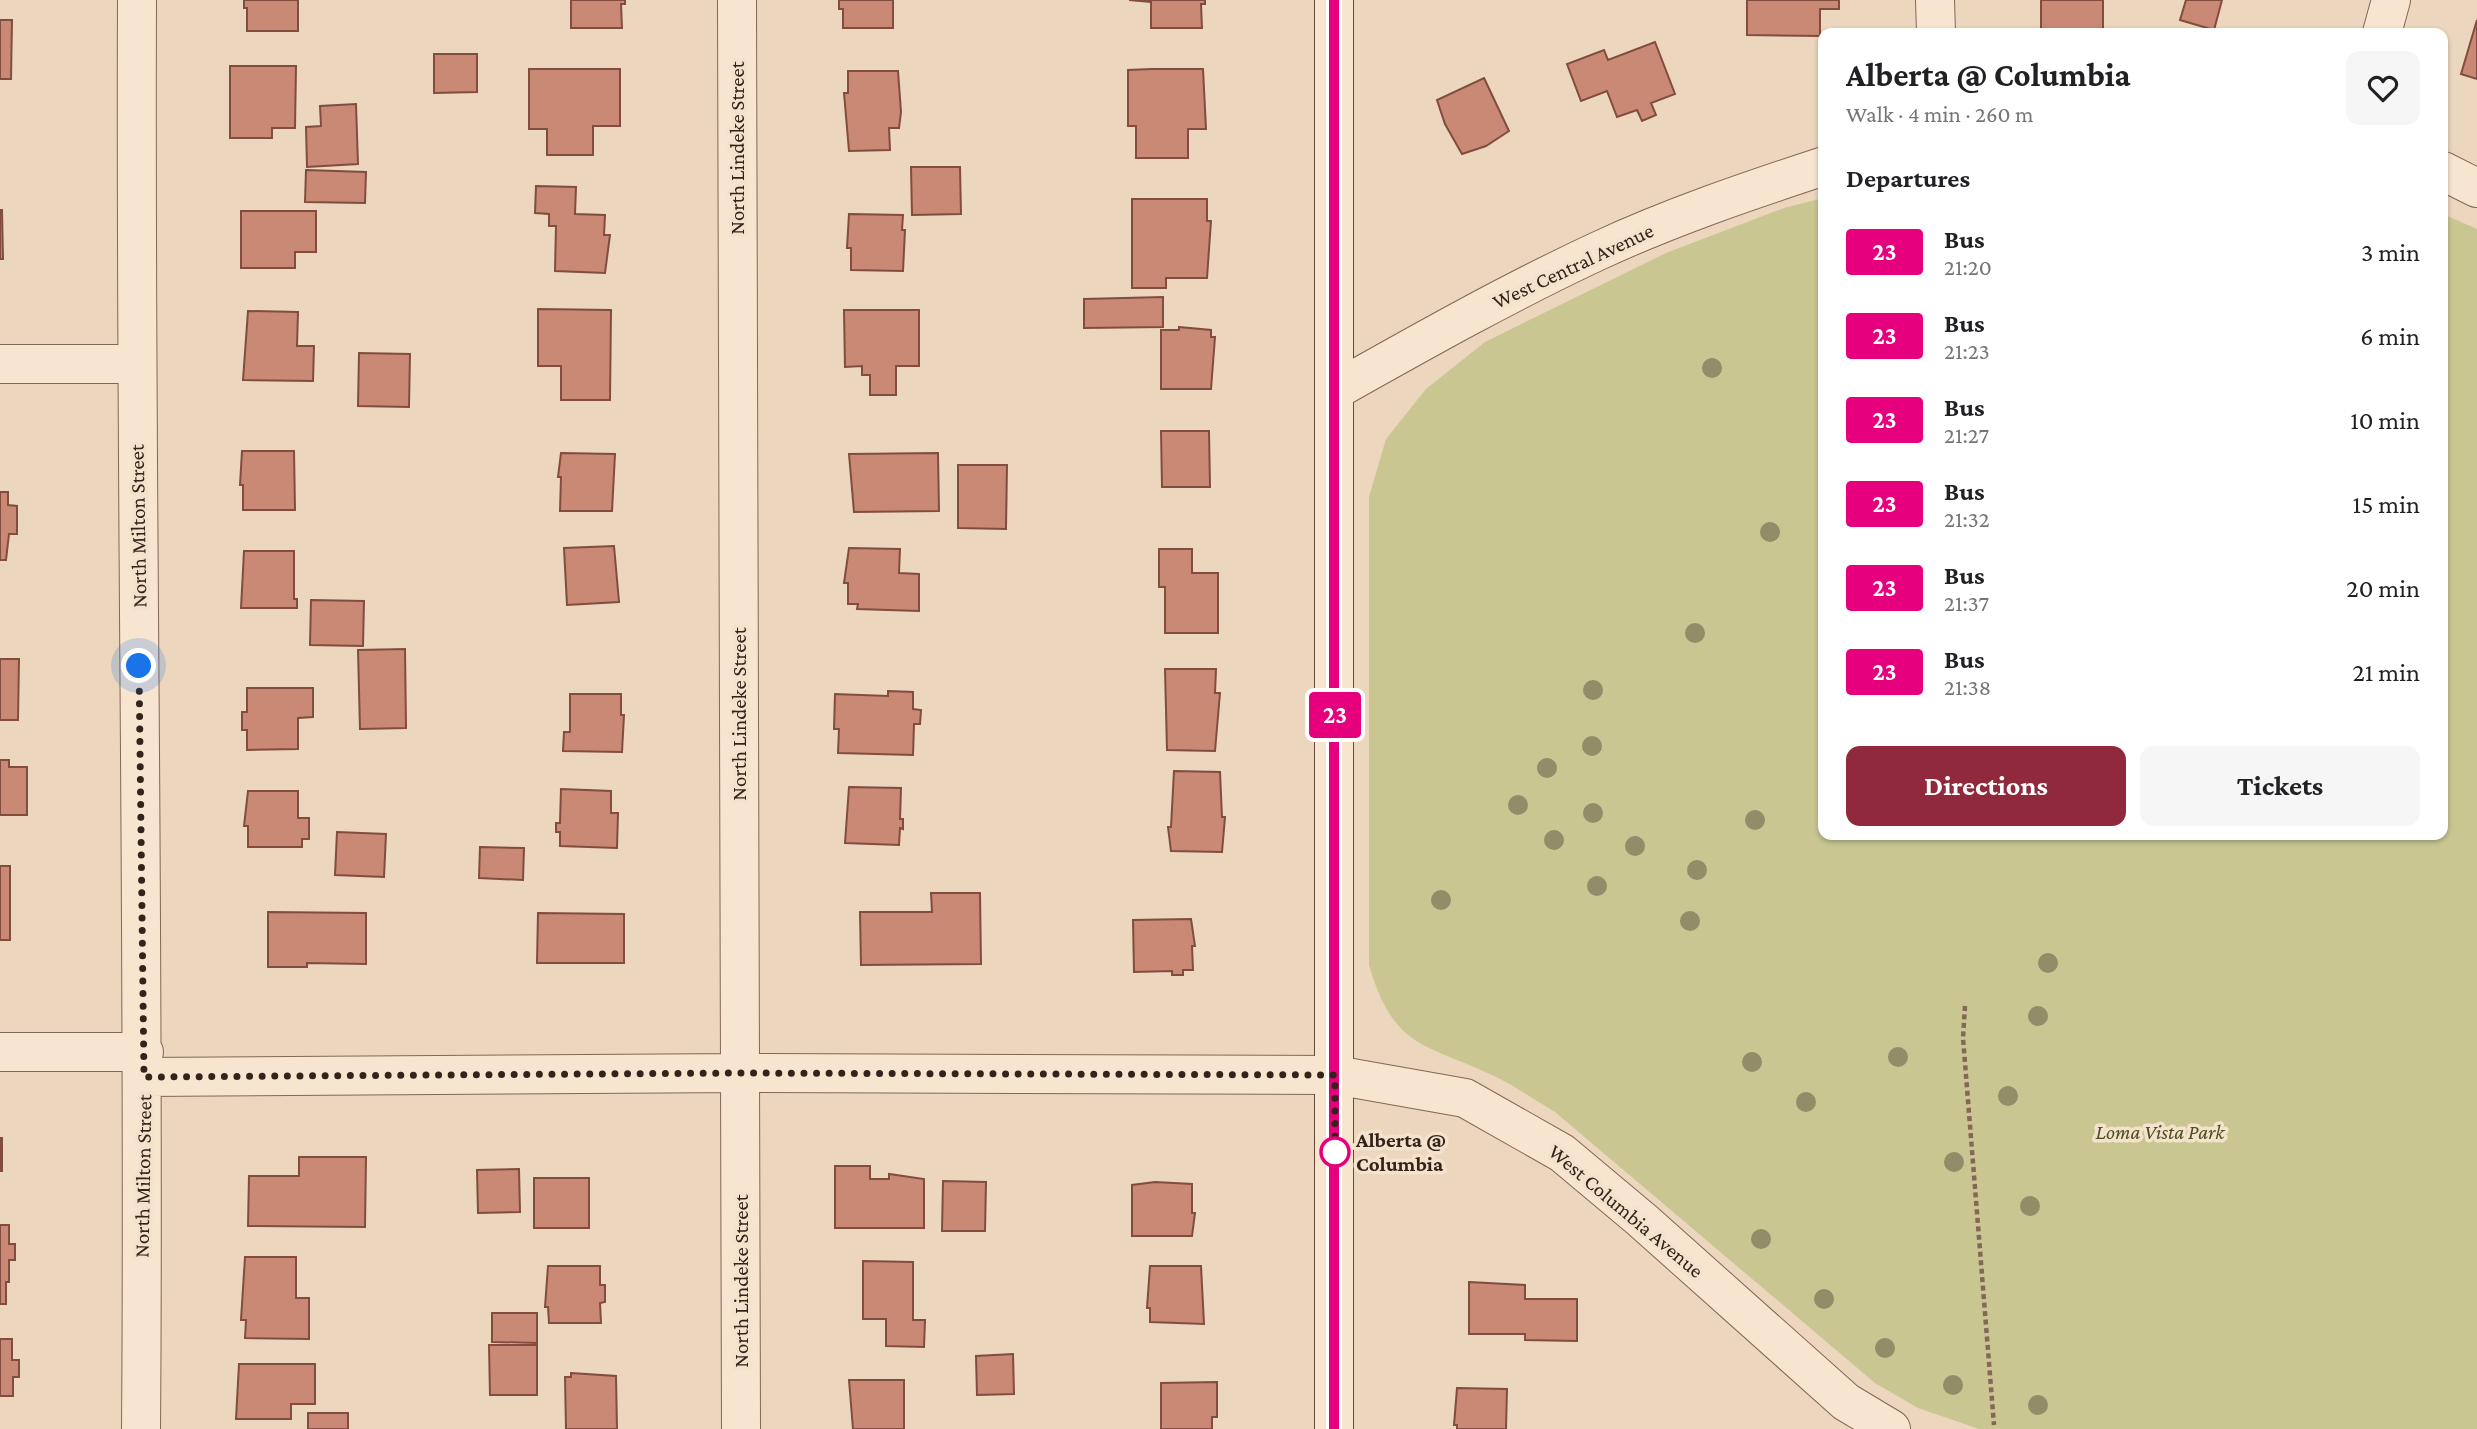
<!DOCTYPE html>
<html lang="en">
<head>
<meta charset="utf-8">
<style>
  :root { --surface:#fff; --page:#f6f6f6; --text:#202124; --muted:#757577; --accent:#90293b }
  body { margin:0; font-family:"Crimson Pro",serif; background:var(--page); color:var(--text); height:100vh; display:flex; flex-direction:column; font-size:26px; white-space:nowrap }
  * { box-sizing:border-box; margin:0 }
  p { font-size:23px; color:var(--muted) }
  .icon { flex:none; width:38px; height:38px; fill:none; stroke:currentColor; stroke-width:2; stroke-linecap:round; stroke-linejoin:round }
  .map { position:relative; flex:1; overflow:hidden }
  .side { position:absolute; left:1818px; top:28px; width:630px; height:812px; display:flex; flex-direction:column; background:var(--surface); border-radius:14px; box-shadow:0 2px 5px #0004 }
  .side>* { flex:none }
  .badge { padding:0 14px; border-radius:5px; font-size:24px; line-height:46px }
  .you { position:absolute; width:35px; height:35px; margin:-18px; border:5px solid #fff; border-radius:50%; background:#1a73e8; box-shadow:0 0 0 10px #1a73e833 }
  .map>.badge { position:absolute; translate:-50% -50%; box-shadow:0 0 0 4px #fff }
  h2 { padding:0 28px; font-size:26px; line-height:63px }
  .round { display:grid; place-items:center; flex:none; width:74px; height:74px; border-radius:14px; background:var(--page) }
  .summary { display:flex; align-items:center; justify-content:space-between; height:119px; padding:0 28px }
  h1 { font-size:33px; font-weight:700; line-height:52px }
  .cta { display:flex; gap:14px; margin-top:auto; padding:14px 28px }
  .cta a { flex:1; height:80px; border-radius:14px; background:var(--accent); color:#fff; font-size:28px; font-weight:700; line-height:80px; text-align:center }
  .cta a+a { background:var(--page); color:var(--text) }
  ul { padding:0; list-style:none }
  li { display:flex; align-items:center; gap:21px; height:84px; padding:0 28px }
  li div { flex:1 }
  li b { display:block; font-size:26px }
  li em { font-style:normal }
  li .badge { min-width:77px; font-weight:700; text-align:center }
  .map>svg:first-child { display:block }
</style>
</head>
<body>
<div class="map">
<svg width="2477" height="1429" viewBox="0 0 2477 1429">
  <rect width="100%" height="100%" fill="#ecd6bd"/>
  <path fill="#c9c692" d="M1823,198L1824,835H2443V214L2477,229V1429H1979L1918,1408L1875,1383L1555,1112C1535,1100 1515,1086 1494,1076C1425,1043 1394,1050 1369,965V497L1386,439L1426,389L1485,342L1666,253L1784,208Z"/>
  <path fill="#c98974" stroke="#814d3e" stroke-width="2" d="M244,0H298V31H247V8H244Z
    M571,0H625V4H621L622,28H571Z
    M839,0H893V28H843V9H839Z
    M1129,0H1205V4H1201L1202,28H1151V2Z
    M1747,0H1839V9H1820V36L1747,35Z
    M2041,0H2103V33L2041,32Z
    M2186,0H2222L2214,30L2180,20Z
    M0,20H12L11,79H0Z
    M2477,20V79L2461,74Z
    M1655,42L1675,94L1651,103L1656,115L1642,121L1637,110L1617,117L1607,91L1581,101L1567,64L1604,50L1608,60Z
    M434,54H477V92L434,93Z
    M230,66H296L295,128H272V138H230Z
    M529,69H620V126H593V155H547V129H529Z
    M1152,69H1203L1206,129H1188V158H1136V126H1128V70Z
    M848,71H898L901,112L899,128H889L890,150L849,151L844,93H848Z
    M1484,78L1509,131L1486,146L1462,154L1445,124L1437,100Z
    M356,104L358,164L307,167L306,127L321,126L320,106Z
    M911,167H960L961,214L912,215Z
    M306,170L366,172L365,203L305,202Z
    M536,186L576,187L575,214L605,215L604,235H610L605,273L555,271L556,226H549V214L535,213Z
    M1132,199H1207V221H1211L1207,278H1166V288H1132Z
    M0,210H2L3,259H0Z
    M241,211H316V252H295V268H241Z
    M849,214L903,215L902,230H905L903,271L851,270V248H847Z
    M1163,297V327L1084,328V299Z
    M538,309L611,310L610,400H561V366H538Z
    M844,310H919V366H896V395H870V375H862V366L845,367Z
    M248,311L298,312L297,346H314L313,381L243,380Z
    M1179,327L1211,330V337H1215L1211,389H1161V330H1179Z
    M359,353L410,354L409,407L358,406Z
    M1161,431H1209L1210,487H1162Z
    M242,451H294L295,510H243V485H240Z
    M561,453L615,454L612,511H560L561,477H558Z
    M938,453L939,511L854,512L849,454Z
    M958,465H1007L1006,529L958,528Z
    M0,492H8V505L17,506V534H9L6,560H0Z
    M614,546L619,602L567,605L564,548Z
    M849,548L900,549L899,573L919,574V611L857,609L858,604H848V583H844Z
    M1159,549H1192V573H1218V633H1165V587H1159Z
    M244,551H294V599H297V608H241Z
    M311,600L364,601L363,646L310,645Z
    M405,649L406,728L360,729L358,650Z
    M0,659H19L18,720H0Z
    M1165,669H1216L1215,693H1220L1215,751L1167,750Z
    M247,688H313V717L298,718V749L247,750V730H242V712H247Z
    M888,691L913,692V709L921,710L920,724H914L913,755L838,753L839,729H834L835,694L888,696Z
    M570,694H621V715H624L622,752L563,751L564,732H570Z
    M0,760H9V767H27V815H0Z
    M1174,771L1220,772L1222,817H1225L1222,852L1171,851L1168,827H1171Z
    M849,787L901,788L900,819H903V829L900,828L899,845L845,843Z
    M561,789L611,791V813H618L617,848L560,846V832H556V823H560Z
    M248,791H298V818H309V839H302V847H248V826H244Z
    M337,832L386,834L384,877L335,875Z
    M480,847L524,848L523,880L479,878Z
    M0,866H10V940H0Z
    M931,893H980L981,964L861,965L860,912H932Z
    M268,912L366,913V964L307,963V967H268Z
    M538,913L624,914V963H537Z
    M1191,919L1195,946H1192L1193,970H1183V975H1172V971L1134,972L1133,920Z
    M0,1138H2V1171H0Z
    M299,1157H366L365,1227L248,1226L249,1176H299Z
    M835,1166H870V1179H889V1174L924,1179V1228H835Z
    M519,1169L520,1212L478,1213L477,1170Z
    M534,1178H589V1228H534Z
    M943,1181L986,1182L985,1231H942Z
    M1155,1182L1192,1184V1213H1195L1192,1236H1132V1185Z
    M0,1225H9V1244H15V1260H9V1282H6V1304H0Z
    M245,1257H296V1298H309V1339L245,1338L246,1320H241Z
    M863,1261L913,1262V1320H925L924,1347L886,1346V1319H863Z
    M548,1266H600V1285H605V1302L600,1303L601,1323H549L548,1307H545Z
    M1150,1266H1201L1204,1324L1150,1322V1308H1147Z
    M1469,1282L1525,1285V1299H1577V1341L1525,1340V1334H1469Z
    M492,1313H537V1343L492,1342Z
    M0,1339H12V1360H19V1377H13V1396H0Z
    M489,1345H537V1395H490Z
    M1013,1354L1014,1394L977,1395L976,1356Z
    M239,1364H315V1404H291V1419H236Z
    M571,1373L616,1376L617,1429H566L565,1377H571Z
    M849,1380H904V1429H853Z
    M1217,1382V1417H1212V1429H1161V1383Z
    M1457,1388L1507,1389L1506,1429H1457V1425H1454Z
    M308,1413H348V1429H308Z"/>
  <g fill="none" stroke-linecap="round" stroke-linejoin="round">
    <g stroke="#836757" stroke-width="40">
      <path id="minor" d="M137,0C135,476 145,953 141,1429
        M737,0L741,1429
        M1935,0L1936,33
        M2382,33L2391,0
        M2443,171L2477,188
        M0,364H136
        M1334,391C1421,342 1508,293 1598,251C1671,217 1748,191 1824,166
        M0,1052H144
        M144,1077L741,1073L1335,1075L1465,1098L1562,1153L1642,1220L1846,1402L1891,1429"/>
    </g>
    <g stroke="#65493a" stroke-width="40">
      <path id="secondary" d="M1334,0V1429"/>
    </g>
    <path stroke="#836757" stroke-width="4.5" stroke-dasharray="5 3.5" stroke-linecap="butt" d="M1965,1006L1963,1038L1994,1425"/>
    <use href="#minor" stroke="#f7e5d0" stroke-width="38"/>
    <use href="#secondary" stroke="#f7e5d0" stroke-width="38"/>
  </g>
  <g fill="#938c68">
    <circle cx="1712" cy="368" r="10"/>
    <circle cx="1770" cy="532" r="10"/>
    <circle cx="1695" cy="633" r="10"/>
    <circle cx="1593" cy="690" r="10"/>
    <circle cx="1592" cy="746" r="10"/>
    <circle cx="1547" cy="768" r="10"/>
    <circle cx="1518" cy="805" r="10"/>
    <circle cx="1593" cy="813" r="10"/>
    <circle cx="1755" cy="820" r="10"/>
    <circle cx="1554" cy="840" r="10"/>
    <circle cx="1635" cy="846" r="10"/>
    <circle cx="1697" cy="870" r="10"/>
    <circle cx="1597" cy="886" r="10"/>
    <circle cx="1441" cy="900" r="10"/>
    <circle cx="1690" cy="921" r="10"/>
    <circle cx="2048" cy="963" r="10"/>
    <circle cx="2038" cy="1016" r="10"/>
    <circle cx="1898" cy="1057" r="10"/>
    <circle cx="1752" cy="1062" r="10"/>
    <circle cx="2008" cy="1096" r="10"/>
    <circle cx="1806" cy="1102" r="10"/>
    <circle cx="1954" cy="1162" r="10"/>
    <circle cx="2030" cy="1206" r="10"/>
    <circle cx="1761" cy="1239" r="10"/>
    <circle cx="1824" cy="1299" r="10"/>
    <circle cx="1885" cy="1348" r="10"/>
    <circle cx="1953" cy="1385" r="10"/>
    <circle cx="2038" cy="1405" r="10"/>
  </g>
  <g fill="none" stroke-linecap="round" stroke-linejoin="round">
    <g stroke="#fff" stroke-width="16">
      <path id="line" d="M1334,0V1429"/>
    </g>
    <use href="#line" stroke="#e6007e" stroke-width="10"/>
    <path stroke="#33231b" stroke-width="7" stroke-dasharray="0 12.6" d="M139,666L144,1077L741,1073L1335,1075V1157V1152"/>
  </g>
  <circle fill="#fff" stroke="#e6007e" stroke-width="3.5" cx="1335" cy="1152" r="14"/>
  <g text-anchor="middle" stroke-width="7" stroke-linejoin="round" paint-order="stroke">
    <g font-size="21" fill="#33231b" stroke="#f4e2cc">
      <text transform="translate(737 148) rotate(-90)" y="7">North Lindeke Street</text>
      <text transform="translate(1573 266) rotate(-25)" y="7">West Central Avenue</text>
      <text transform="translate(138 526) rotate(-91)" y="7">North Milton Street</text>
      <text transform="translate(739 714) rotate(-90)" y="7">North Lindeke Street</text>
      <text transform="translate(143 1176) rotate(-89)" y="7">North Milton Street</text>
      <text transform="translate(1626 1211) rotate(40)" y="7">West Columbia Avenue</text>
      <text transform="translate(741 1281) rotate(-90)" y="7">North Lindeke Street</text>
    </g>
    <g font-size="21" font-style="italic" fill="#4b4f22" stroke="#f4e2cc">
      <text x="2160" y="1139">Loma Vista Park</text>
    </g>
    <g font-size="21" font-weight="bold" fill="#33231b" stroke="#f4e2cc" text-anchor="start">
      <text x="1356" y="1147">Alberta @<tspan x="1356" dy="24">Columbia</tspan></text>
    </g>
  </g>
</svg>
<div class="you" style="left:139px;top:666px"></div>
<b class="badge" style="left:1335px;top:715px;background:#e6007e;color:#fff">23</b>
<section class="side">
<div class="summary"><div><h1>Alberta @ Columbia</h1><p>Walk · 4 min · 260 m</p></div><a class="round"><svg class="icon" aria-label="heart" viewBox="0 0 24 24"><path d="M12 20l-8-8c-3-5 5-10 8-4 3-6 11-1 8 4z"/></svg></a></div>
<h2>Departures</h2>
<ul>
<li><span class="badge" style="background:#e6007e;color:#fff">23</span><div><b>Bus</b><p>21:20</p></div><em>3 min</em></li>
<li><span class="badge" style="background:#e6007e;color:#fff">23</span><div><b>Bus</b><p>21:23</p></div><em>6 min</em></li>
<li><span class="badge" style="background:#e6007e;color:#fff">23</span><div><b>Bus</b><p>21:27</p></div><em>10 min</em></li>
<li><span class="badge" style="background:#e6007e;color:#fff">23</span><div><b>Bus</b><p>21:32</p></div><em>15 min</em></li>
<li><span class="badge" style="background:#e6007e;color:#fff">23</span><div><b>Bus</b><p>21:37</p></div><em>20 min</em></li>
<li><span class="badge" style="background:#e6007e;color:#fff">23</span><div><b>Bus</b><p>21:38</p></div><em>21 min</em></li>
</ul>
<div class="cta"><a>Directions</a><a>Tickets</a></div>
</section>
</div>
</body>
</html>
